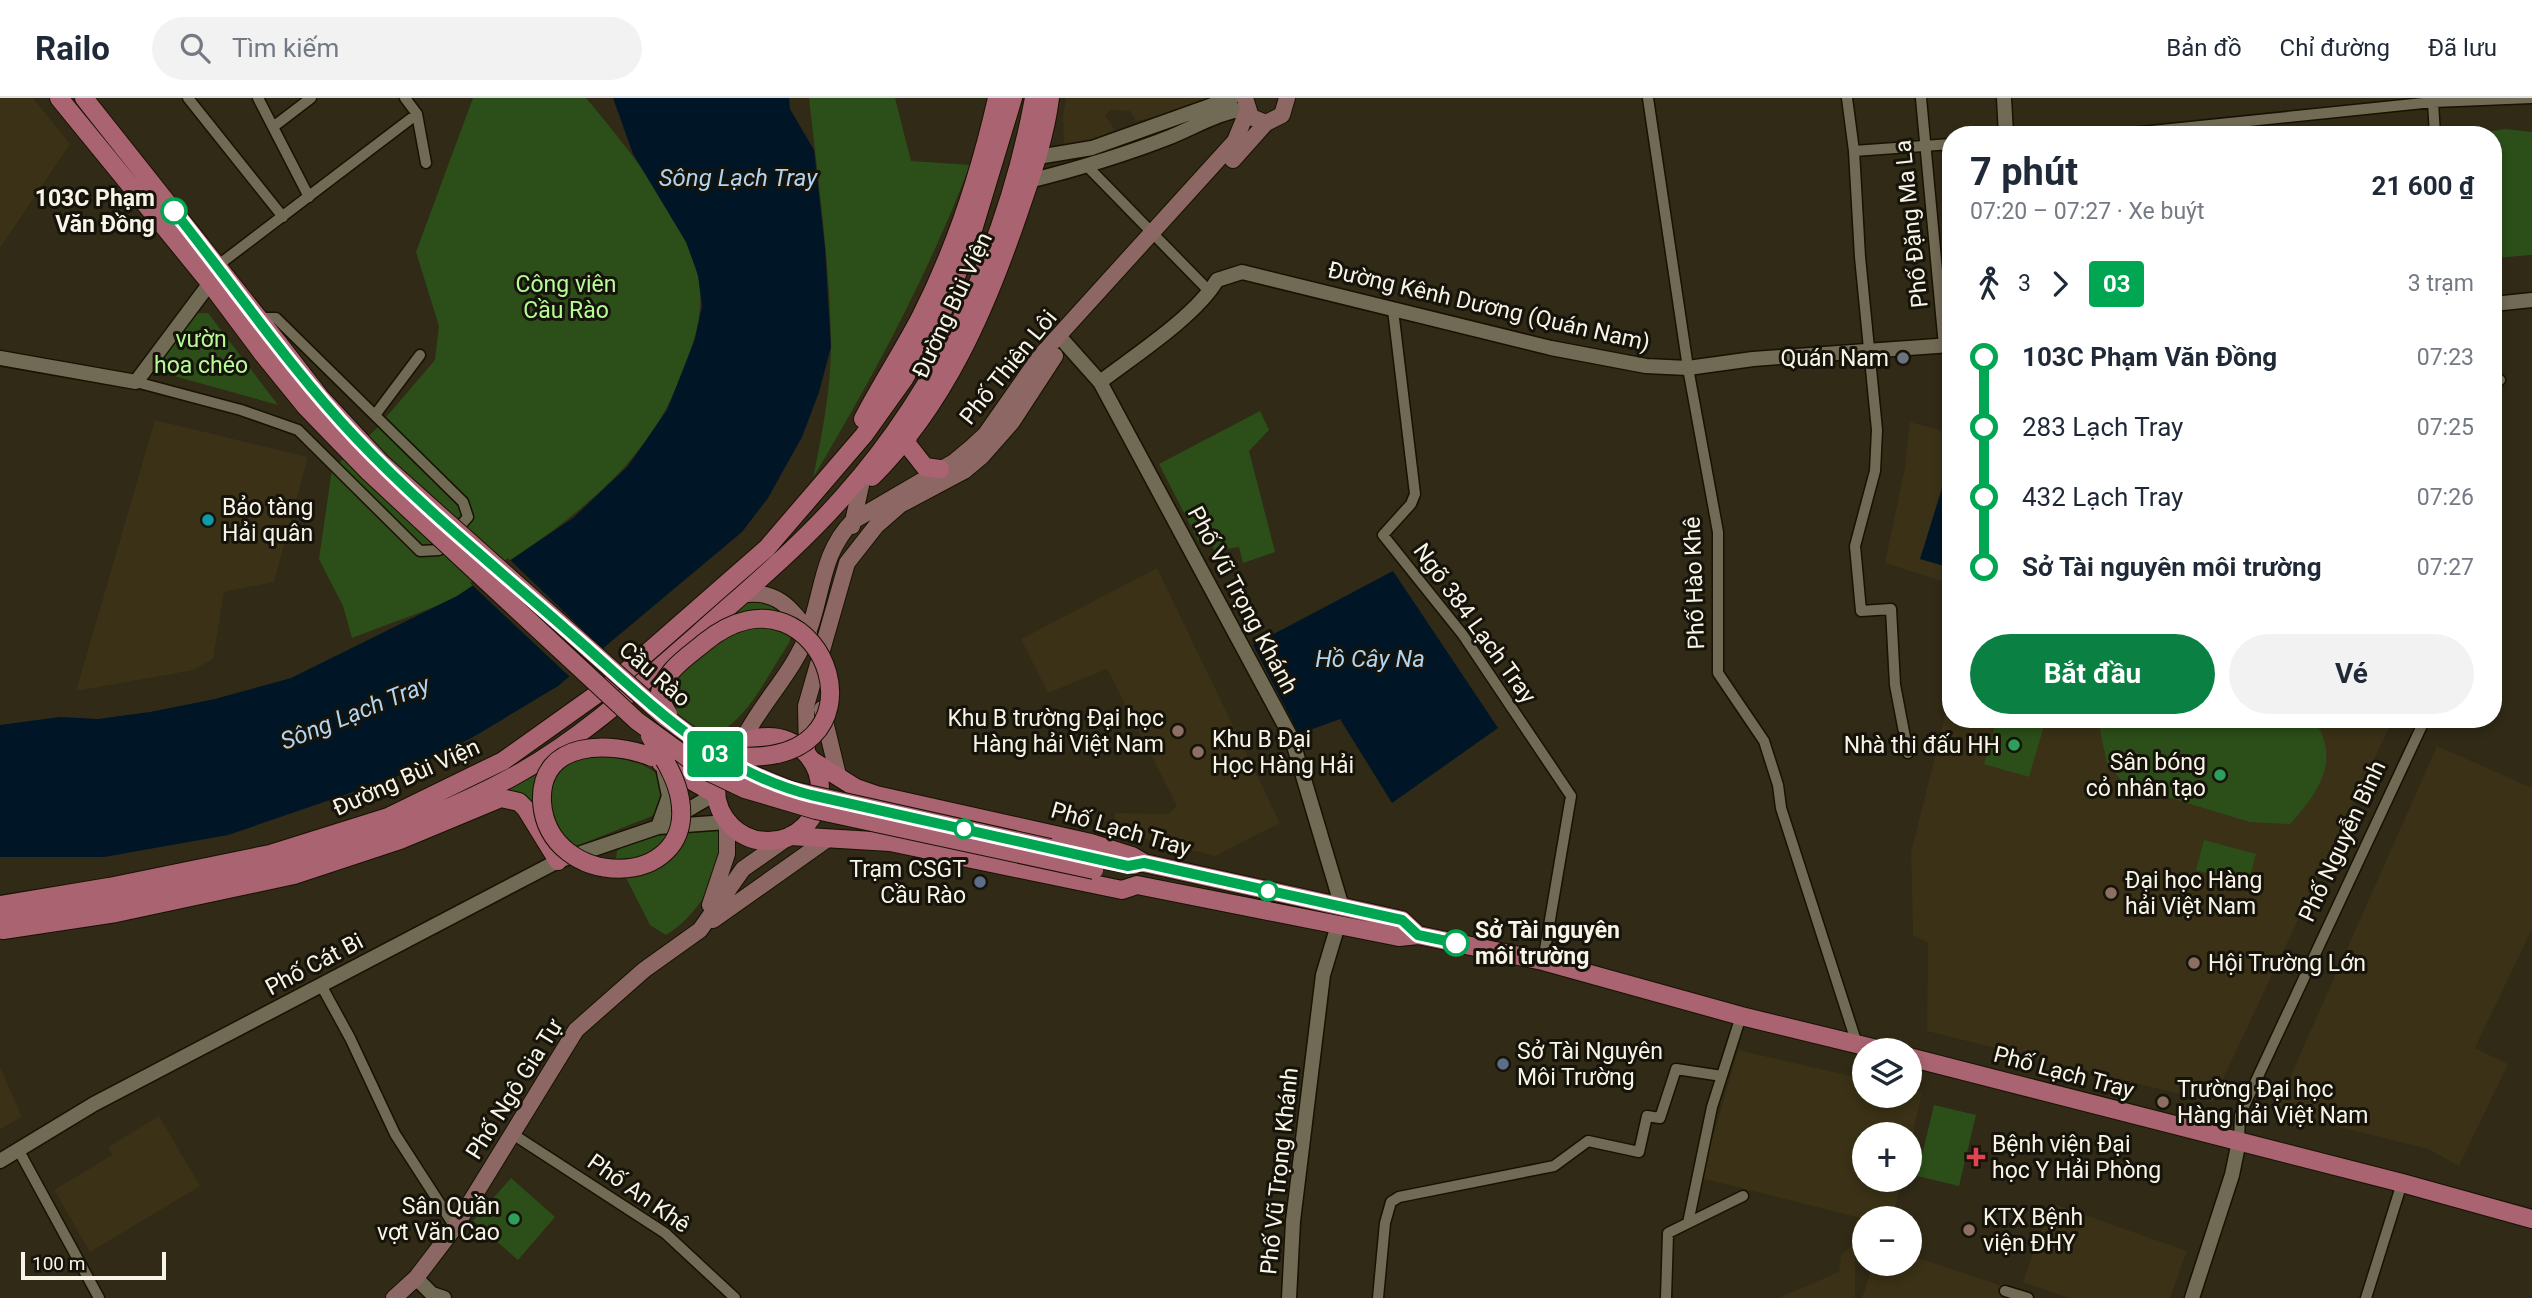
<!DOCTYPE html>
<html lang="vi">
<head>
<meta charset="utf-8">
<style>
  :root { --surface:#fff; --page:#f2f2f3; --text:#1f2937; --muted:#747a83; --line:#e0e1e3; --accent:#0b8043 }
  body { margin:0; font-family:Roboto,sans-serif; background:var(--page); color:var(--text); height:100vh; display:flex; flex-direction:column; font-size:26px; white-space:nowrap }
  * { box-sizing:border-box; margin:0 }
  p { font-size:23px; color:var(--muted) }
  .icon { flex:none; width:38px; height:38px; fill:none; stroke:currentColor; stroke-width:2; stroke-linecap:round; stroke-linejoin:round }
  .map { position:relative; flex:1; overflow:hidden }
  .drawer { position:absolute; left:1942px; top:28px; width:560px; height:602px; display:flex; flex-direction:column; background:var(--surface); border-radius:28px; box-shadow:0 4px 10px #0003 }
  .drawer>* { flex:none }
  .badge { padding:0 14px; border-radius:5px; font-size:24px; line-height:46px }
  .buttons { position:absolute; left:1852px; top:940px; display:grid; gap:14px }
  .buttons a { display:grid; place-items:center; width:70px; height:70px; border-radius:50%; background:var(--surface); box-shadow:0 4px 10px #0003; font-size:35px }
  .scale { position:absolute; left:21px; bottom:18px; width:145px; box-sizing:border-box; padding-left:7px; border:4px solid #f8f4e8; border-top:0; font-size:19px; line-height:24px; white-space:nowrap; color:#f8f4e8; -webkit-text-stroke:5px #16130a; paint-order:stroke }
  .map>.badge { position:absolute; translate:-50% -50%; box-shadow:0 0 0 4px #fff }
  .legs { display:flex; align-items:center; gap:10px; height:77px; padding:0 28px; font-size:23px }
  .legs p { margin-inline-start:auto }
  .summary { display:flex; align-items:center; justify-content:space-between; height:119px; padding:0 28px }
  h1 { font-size:38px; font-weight:700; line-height:52px }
  .action { display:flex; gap:14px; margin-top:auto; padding:14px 28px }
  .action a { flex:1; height:80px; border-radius:42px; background:var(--accent); color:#fff; font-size:28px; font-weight:700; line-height:80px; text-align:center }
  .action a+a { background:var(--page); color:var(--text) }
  ul { padding:0 28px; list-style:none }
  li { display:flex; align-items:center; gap:24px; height:70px; font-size:26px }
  li i { display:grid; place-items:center; width:10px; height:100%; margin:0 9px; background:currentColor }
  li i::after { content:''; width:18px; height:18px; margin:-9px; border:5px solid; border-radius:50%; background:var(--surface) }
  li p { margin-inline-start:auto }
  li:first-child i { background:linear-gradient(#0000 50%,currentColor 0) }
  li:last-child i { background:linear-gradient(currentColor 50%,#0000 0) }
  header { display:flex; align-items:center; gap:42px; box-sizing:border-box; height:98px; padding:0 35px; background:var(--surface); border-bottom:2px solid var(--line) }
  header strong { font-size:33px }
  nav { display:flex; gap:38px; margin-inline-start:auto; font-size:24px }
  .search { width:490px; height:63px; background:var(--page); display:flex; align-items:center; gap:18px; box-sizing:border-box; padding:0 24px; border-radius:38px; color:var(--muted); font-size:26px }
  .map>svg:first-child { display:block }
</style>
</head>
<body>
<header>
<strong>Railo</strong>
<div class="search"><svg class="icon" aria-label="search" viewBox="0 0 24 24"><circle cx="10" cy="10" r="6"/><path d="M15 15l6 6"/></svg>Tìm kiếm</div>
<nav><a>Bản đồ</a><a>Chỉ đường</a><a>Đã lưu</a></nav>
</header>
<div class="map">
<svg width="2532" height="1200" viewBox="0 0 2532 1200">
  <rect width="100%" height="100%" fill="#302a16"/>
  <path fill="#3a3116" d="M0,0H33L70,46L0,150Z
    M1066,0H1211L1178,14L1136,23L1130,13L1111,12L1105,17L1115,32L1086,45L1064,46L1063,19Z
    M155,322L308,359L274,484L224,494L213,561L194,572L76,593Z
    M1910,324L1951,335V486L1885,465L1905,369Z
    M1157,470L1280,725L1215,758L1113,733L1115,715L1168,716L1177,708L1107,571L1048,595L1021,541Z
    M1951,594V621H2393L2212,1004L1927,933L1928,845L1913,837L1911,754Z
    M2437,648L2532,690V831L2475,950L2508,966L2459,1068L2428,1051L2275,1013Z
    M1738,952L1864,981V998H1909V991L1922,994L1909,1053V1036H1864V1082H1902L1892,1120L1864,1121L1701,1080Z
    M0,969L22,1019L0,1031Z
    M159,1018L200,1088L90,1154L54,1092L112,1057L108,1049Z
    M2051,1105L2187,1153L2170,1200H2068L2023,1184Z
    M1855,1144V1200H1778L1839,1174L1841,1157Z
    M1909,1157L2012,1191L2008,1200H1862L1873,1166H1909Z"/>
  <path fill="#2c4f19" d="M473,0H586C624,45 686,122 698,179C705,212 695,240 684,271C653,356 590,408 518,457C498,471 477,488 456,499C423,515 387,526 352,540L343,508L319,461L332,371L376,331L435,262L439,228L416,154Z
    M809,0H895L911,63L970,67C928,177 873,279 813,380C822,337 831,291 831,247C830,164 818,82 809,0Z
    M2505,31L2532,34V157L2494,160V37H2469Z
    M196,215H208L278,307L156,273L164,251Z
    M1260,313L1269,332L1249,353L1275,454L1243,465L1239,449L1215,453L1209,441L1199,444L1159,366Z
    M759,504C781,507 797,522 789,545C766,579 744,632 701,642L651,604L650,593L661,573L741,505Z
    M1997,621H2046L2029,679L1984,666Z
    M2103,621H2313C2342,660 2319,695 2290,726L2250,724L2124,686L2107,665L2100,632Z
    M609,657C641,664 686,677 652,718L564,753L498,695L549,662Z
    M714,730L723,735C727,772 697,819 666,837L650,827L616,760L617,753C644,732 681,731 714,730Z
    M2204,742L2256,756L2248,786L2196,772Z
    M1934,1007L1976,1017L1959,1088L1917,1078Z
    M511,1080L555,1119L518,1162L473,1123Z"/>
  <path fill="#001627" d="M613,0H789L790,11L814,52L825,150L831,249L819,294L802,339L768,400L742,434L558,588L475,638L394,680L228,737L104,759H0V627L60,619L98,621L150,614L215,601L291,580L457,498L573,420L628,368L667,312L695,241L702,208L698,177L686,144L633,56Z
    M1947,374L1951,375V470L1920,461Z
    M1393,473L1498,630L1392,705L1340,621L1299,636L1253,547Z"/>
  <path fill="#302a16" d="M508,460L605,553L572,581L470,485Z"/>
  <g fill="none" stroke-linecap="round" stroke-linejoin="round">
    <g stroke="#181202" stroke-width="13">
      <path id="minor" d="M188,0L283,119
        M258,0L309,99
        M405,0L417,16L426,65
        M1648,0L1688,270L1718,434V575L1764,643L1778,687L1781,710L1857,946
        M1847,0L1854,53L1860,159L1877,332L1875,373L1855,448L1861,513L1891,511L1895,587L1908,655
        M1921,0L1944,248
        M2433,4L2435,37
        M273,29L311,0
        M2112,37L2433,4L2532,0
        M1854,53L1951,46
        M1087,68L1210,194
        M217,168L417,16
        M1393,212L1415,396L1411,406L1383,437L1463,537L1571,698L1543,863
        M2494,283L2500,282
        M136,284L241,312L298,332L420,453L439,452L468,419L463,404L276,220H258
        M375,317L420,257
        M321,887L350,940L395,1036L455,1129
        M511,1035L665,1135L735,1200
        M2239,1043L2240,1017L2425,621
        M19,1053L99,1200
        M1688,1125L1712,1009L1741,918
        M2005,1193L2028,1200
        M1378,1200L1385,1125L1391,1104L1399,1099L1554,1068L1588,1043L1639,1054L1647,1018L1660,1020L1676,971L1722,978
        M1666,1200L1668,1135L1743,1098
        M2366,1200L2402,1085"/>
    </g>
    <g stroke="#181202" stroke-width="17">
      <path id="tertiary" d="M2004,0L2006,37
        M1038,59L1092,50L1232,0
        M1029,83C1077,71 1124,57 1170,39C1195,29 1218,14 1246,11
        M2494,206L2532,202
        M1059,238L1100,284L1292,641L1342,809
        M0,260L136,284L210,185
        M1100,284C1134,258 1196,218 1217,182L1242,174L1551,250L1646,268L1688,270L1753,261L1951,247
        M674,720L715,696
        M658,729L669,698L664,674
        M0,1063L94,1006L558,763L658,729L727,724
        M416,1180L432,1196L444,1200
        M1289,1200L1293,1123L1323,877L1338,827
        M2192,1200L2232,1077L2239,1043"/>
    </g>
    <g stroke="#181202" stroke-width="18">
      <path id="secondary" d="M1245,0L1251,19L1266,25L1282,17L1287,0
        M1233,62L1266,25
        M852,428L864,374
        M741,497C776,490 791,510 809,535
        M822,611L838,677
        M742,644C760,605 795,574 809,532C823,493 822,454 853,423L954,364L972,349L985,337L1041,257L1235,43L1247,14
        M807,655L806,608L847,465L876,428L900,407L964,373L982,358L1012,324L1055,258
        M710,807L727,756V724
        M713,822L829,740
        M394,1200L416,1180L455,1129L576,932L644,872L700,832L743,771L790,738"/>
    </g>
    <g stroke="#181202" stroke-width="20">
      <path id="primary" d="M59,0L210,185L263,256
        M84,0L279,246
        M863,321C881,286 903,253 921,218C956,149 980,75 997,0
        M908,337L907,346L925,369L940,371
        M872,379C946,305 986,211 1019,114C1032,76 1045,40 1050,0
        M716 691a52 52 0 1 1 104 0a52 52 0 1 1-104 0Z
        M813,663L856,690L876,697L1091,745L1132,758L1144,765L1402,822L1418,837
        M661,665L715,696
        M790,738L890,744L1122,792L1137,787L1399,839L1418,837L1543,863L1741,918L1881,952
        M1098,761L1134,767
        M0,807L109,789L270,756L388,719L503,663L614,584L767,450L864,337L904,281L944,210L970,142L1013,0
        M0,820C52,816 103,804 154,794C277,770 401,739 512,679C580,642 640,587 698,536C747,492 799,449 843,399C942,288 1007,146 1034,0
        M3,832L116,815L294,777L400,742L501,700L519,704L526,711L558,763
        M1909,959L2402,1085L2532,1121"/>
    </g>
    <use href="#minor" stroke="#716a54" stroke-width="10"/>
    <use href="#tertiary" stroke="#716a54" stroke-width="14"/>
    <use href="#secondary" stroke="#8d6763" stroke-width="16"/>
    <use href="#primary" stroke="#a96371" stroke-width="18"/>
    <g stroke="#181202" stroke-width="20" stroke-linecap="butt">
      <path id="primary-bridge" d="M279,246L320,299L381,365L665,619L730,667L790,692L1050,750
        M263,256L306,309L369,374L637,623L703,671L745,691L816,712L1094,772
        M668,616L659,600C662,574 687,559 705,544C824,447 908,686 718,656
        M650,638C662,658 676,678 680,701C696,794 548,793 542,704C539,641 611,643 652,659"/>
    </g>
    <use href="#primary-bridge" stroke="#a96371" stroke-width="18"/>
  </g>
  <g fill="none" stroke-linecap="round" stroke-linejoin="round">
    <g stroke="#fff" stroke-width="16">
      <path id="line-1" d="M174,113C234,188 290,270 356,340C424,412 503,475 576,540C649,604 714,673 811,697L1128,768L1144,765L1402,822L1418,837L1456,845"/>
    </g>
    <use href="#line-1" stroke="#00a651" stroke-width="10"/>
  </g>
  <g fill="#fff" stroke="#00a651" stroke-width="3.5">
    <circle cx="174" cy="113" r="12"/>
    <circle cx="964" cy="731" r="9"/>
    <circle cx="1268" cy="793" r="9"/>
    <circle cx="1456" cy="845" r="12"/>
  </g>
  <circle fill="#6b7280" stroke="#16130a" stroke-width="2.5" cx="1903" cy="260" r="7"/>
  <circle fill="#0f9aa8" stroke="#16130a" stroke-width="2.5" cx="208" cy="422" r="7"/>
  <g fill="#8d6e63" stroke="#16130a" stroke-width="2.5">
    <circle cx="1178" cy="633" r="7"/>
    <circle cx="1198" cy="654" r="7"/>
    <circle cx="2111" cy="795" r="7"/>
    <circle cx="2194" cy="865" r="7"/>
    <circle cx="2163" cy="1004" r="7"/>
    <circle cx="1969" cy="1132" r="7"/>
  </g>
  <g fill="#2e9e5b" stroke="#16130a" stroke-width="2.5">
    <circle cx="2014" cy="647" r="7"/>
    <circle cx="2220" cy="677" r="7"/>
    <circle cx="514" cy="1121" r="7"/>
  </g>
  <g fill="#5c6f8a" stroke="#16130a" stroke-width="2.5">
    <circle cx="980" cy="784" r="7"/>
    <circle cx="1503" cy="966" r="7"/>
  </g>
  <path fill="#e0444e" stroke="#16130a" stroke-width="2.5" d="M1972.5 1048.5h7v7h7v7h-7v7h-7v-7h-7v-7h7z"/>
  <g text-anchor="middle" stroke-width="6" stroke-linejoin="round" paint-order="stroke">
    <g font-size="23" font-weight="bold" fill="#f8f4e8" stroke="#16130a" text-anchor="end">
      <text x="155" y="108">103C Phạm<tspan x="155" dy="26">Văn Đồng</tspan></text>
      <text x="1475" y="840" text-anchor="start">Sở Tài nguyên<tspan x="1475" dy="26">môi trường</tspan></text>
    </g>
    <g font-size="23" fill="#f8f4e8" stroke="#16130a">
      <text transform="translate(1911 126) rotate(-96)" y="8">Phố Đặng Ma La</text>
      <text transform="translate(952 207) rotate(-65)" y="8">Đường Bùi Viện</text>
      <text transform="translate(1489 208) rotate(13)" y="8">Đường Kênh Dương (Quán Nam)</text>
      <text transform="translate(1008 269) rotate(-51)" y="8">Phố Thiên Lôi</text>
      <text transform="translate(1694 485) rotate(-92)" y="8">Phố Hào Khê</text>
      <text transform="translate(1243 502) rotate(62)" y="8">Phố Vũ Trọng Khánh</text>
      <text transform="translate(1475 525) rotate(54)" y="8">Ngõ 384 Lạch Tray</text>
      <text transform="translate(655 576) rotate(41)" y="8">Cầu Rào</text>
      <text transform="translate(406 679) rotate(-24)" y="8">Đường Bùi Viện</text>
      <text transform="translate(1121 731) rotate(16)" y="8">Phố Lạch Tray</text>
      <text transform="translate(2342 743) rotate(-65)" y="8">Phố Nguyễn Bình</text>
      <text transform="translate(314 866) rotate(-28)" y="8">Phố Cát Bi</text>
      <text transform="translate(2064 974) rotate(15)" y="8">Phố Lạch Tray</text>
      <text transform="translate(514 991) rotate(-58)" y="8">Phố Ngô Gia Tự</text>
      <text transform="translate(1279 1073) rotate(-84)" y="8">Phố Vũ Trọng Khánh</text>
      <text transform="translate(639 1095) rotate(35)" y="8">Phố An Khê</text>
    </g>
    <g font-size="23" fill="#b7fb97" stroke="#16130a">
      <text x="566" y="194">Công viên<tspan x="566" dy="26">Cầu Rào</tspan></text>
      <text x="201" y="249">vườn<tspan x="201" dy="26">hoa chéo</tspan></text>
    </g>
    <g font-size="23" fill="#f8f4e8" stroke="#16130a" text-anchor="start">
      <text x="1889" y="268" text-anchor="end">Quán Nam</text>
      <text x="222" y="417">Bảo tàng<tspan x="222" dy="26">Hải quân</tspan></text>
      <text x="1164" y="628" text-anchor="end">Khu B trường Đại học<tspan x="1164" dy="26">Hàng hải Việt Nam</tspan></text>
      <text x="1212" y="649">Khu B Đại<tspan x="1212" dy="26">Học Hàng Hải</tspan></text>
      <text x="2000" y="655" text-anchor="end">Nhà thi đấu HH</text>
      <text x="2206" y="672" text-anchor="end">Sân bóng<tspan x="2206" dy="26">cỏ nhân tạo</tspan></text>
      <text x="966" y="779" text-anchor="end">Trạm CSGT<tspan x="966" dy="26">Cầu Rào</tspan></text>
      <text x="2125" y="790">Đại học Hàng<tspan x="2125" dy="26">hải Việt Nam</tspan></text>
      <text x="2208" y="873">Hội Trường Lớn</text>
      <text x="1517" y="961">Sở Tài Nguyên<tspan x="1517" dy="26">Môi Trường</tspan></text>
      <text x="2177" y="999">Trường Đại học<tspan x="2177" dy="26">Hàng hải Việt Nam</tspan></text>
      <text x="1992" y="1054">Bệnh viện Đại<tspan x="1992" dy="26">học Y Hải Phòng</tspan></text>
      <text x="500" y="1116" text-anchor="end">Sân Quần<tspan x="500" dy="26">vợt Văn Cao</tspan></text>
      <text x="1983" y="1127">KTX Bệnh<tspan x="1983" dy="26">viện ĐHY</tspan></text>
    </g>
    <g font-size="24" font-style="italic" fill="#aed5f3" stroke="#16130a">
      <text x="738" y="88">Sông Lạch Tray</text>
      <text x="1370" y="569">Hồ Cây Na</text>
      <text transform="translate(355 615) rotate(-22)" y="8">Sông Lạch Tray</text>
    </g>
  </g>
</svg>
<div class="buttons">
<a><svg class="icon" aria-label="layers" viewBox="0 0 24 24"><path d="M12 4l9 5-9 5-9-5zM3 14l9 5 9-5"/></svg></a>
<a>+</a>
<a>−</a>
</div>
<div class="scale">100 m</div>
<b class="badge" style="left:715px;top:656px;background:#00a651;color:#fff">03</b>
<section class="drawer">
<div class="summary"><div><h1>7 phút</h1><p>07:20 – 07:27 · Xe buýt</p></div><b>21 600 ₫</b></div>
<div class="legs"><svg class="icon" aria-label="walk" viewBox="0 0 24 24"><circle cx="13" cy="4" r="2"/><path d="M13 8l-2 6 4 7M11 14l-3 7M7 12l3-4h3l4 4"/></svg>3<svg class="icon" aria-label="forward" viewBox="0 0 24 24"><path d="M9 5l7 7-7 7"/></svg><b class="badge" style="background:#00a651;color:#fff">03</b><p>3 trạm</p></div>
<ul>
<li><i style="color:#00a651"></i><b>103C Phạm Văn Đồng</b><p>07:23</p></li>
<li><i style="color:#00a651"></i><span>283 Lạch Tray</span><p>07:25</p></li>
<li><i style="color:#00a651"></i><span>432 Lạch Tray</span><p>07:26</p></li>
<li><i style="color:#00a651"></i><b>Sở Tài nguyên môi trường</b><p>07:27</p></li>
</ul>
<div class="action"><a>Bắt đầu</a><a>Vé</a></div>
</section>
</div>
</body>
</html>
